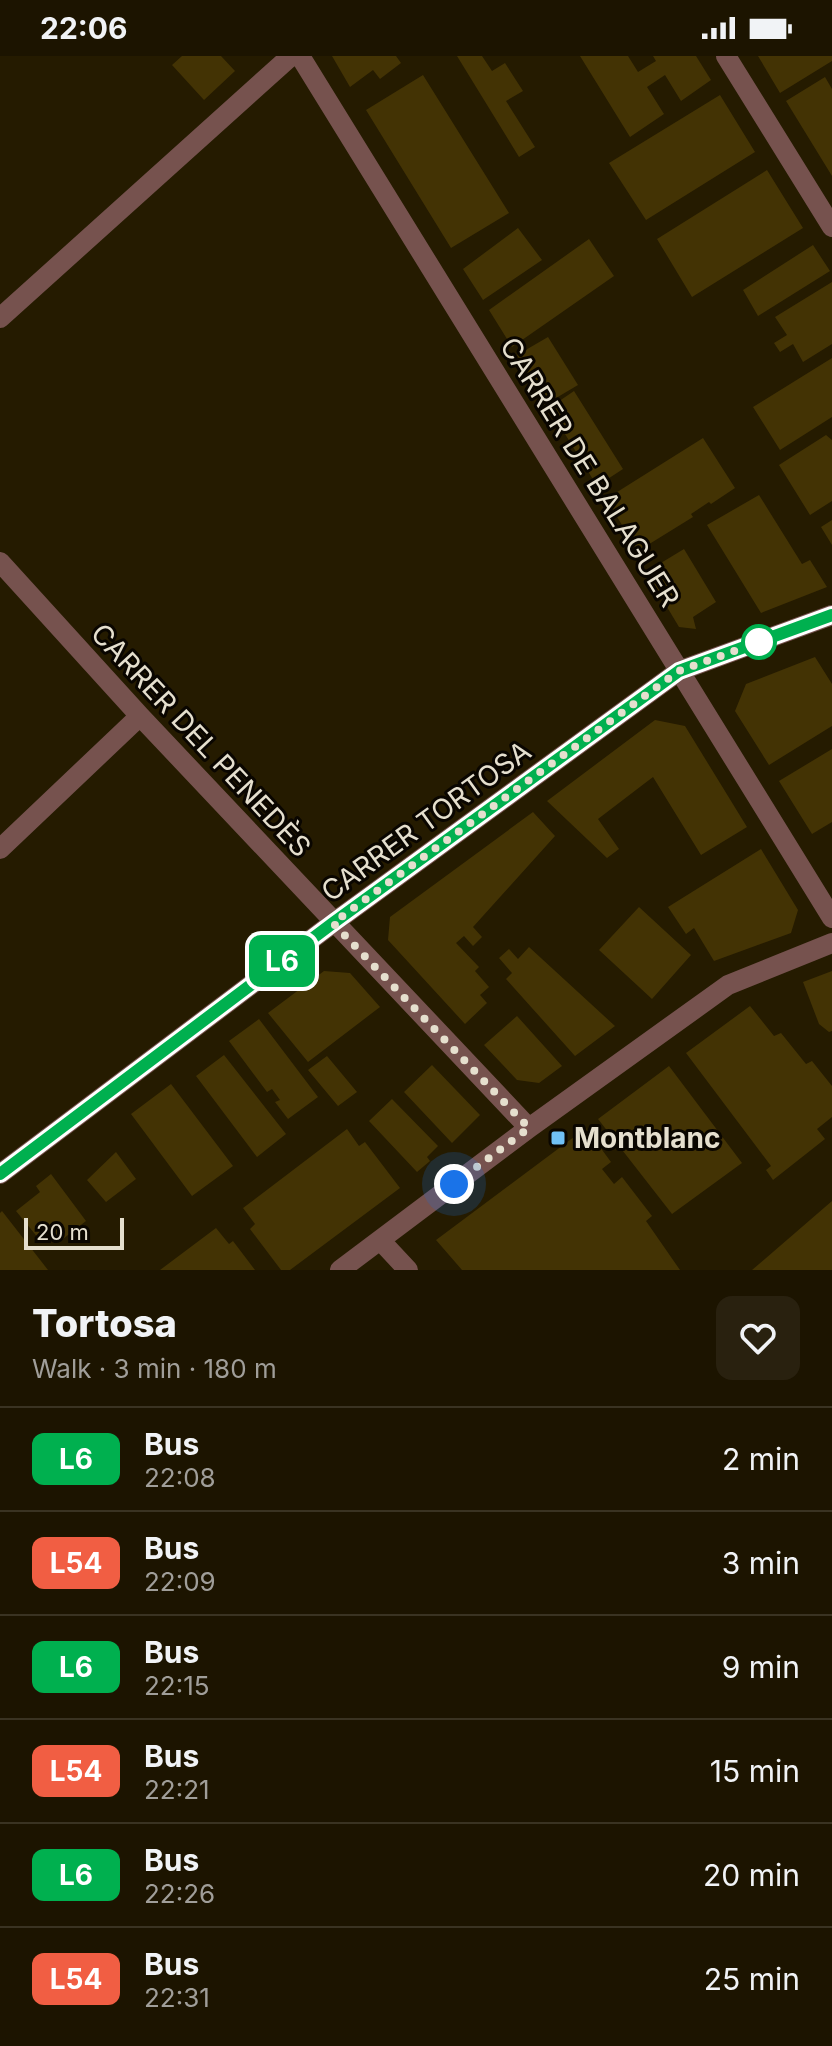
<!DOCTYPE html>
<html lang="en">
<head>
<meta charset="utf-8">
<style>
  :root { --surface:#1c1400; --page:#29210f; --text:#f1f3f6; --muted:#a09e99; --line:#3a3322 }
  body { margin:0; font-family:Inter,sans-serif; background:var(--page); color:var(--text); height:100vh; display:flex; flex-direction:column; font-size:30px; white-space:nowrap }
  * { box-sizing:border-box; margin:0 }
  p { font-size:26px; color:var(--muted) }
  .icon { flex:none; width:44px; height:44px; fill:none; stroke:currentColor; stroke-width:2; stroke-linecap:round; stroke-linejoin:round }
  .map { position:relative; height:1214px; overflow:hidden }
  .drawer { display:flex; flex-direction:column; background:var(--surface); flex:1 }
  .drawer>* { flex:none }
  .badge { padding:0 16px; border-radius:12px; font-size:28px; line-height:52px }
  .scale { position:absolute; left:24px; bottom:20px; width:100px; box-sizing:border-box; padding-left:8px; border:4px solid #e5dfce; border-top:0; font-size:22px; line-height:28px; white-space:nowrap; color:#e5dfce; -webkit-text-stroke:6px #0a0600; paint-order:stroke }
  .you { position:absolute; width:40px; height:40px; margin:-20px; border:6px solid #fff; border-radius:50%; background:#1a73e8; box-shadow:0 0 0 12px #1a73e833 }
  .map>.badge { position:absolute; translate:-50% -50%; box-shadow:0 0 0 4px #fff }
  .round { display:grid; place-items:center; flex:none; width:84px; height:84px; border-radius:16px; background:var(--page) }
  .headline { display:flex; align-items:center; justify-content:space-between; height:136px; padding:0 32px }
  h1 { font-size:38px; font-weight:800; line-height:60px }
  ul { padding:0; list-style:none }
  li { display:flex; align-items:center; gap:24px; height:104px; padding:0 32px; border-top:2px solid var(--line) }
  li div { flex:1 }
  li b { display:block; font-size:30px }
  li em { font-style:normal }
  li .badge { min-width:88px; font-weight:700; text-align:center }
  .status { display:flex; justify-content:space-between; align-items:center; height:56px; padding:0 40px; background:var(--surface); direction:ltr }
  .status svg { height:22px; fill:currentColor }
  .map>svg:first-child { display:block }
</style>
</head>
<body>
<div class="status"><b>22:06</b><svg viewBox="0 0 49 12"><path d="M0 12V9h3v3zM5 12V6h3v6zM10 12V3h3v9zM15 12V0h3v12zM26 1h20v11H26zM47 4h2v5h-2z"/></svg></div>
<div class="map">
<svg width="832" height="1214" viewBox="0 0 832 1214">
  <rect width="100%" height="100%" fill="#251b00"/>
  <path fill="#433304" d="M182,0H221L235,15L204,44L172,9Z
    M332,0H396L401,7L380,23L373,14L350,31Z
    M457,0H482L492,15L505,7L523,35L506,45L535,91L519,101Z
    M580,0H628L638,16L656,5L653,0H696L711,24L681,45L665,19L647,31L664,58L630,81Z
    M758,0H832V5L780,37Z
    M423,19L509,157L451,192L366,54Z
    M825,21L832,33V120L786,45Z
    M720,39L755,96L646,164L609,107Z
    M767,114L803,172L692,241L657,183Z
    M518,172L542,204L483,244L463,213Z
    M589,183L614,220L512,291L489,254Z
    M813,189L830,215L758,260L743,234Z
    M832,226V288L803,306L793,288L780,296L774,287L787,279L775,261Z
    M548,281L578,329L546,348L517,299Z
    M832,302V361L780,394L753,351Z
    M574,335L623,413L597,430L549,352Z
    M826,379L832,384V445L810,459L779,409Z
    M703,382L735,432L711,448L709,446L691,458L693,461L638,495L606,443Z
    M759,439L802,508L810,504L827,531L761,557L707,469Z
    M832,464V489L821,471Z
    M684,493L716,546L693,561L696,573L679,571L646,516Z
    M815,601L832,628V670L769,709L735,655L746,628Z
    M655,664L685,670L747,771L701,799L653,721L598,763L619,793L607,802L547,745Z
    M832,693V766L812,778L779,725Z
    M533,756L555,780L473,871L482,881L473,890L464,880L456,887L479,911L475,915L489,931L480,939L487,947L465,968L388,884L390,861Z
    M761,793L798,854L791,877L714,905L694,872L686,878L668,851Z
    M639,851L691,899L652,943L599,894Z
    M529,891L615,970L575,1000L506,923L512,917L499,902L509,893L518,903Z
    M324,915L350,917L380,951L308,1006L268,957Z
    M832,915V975L829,976L819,968L803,926Z
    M750,950L774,980L781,977L806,1008L812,1005L832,1030V1061L817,1073L825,1083L773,1124L766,1114L771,1110L686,997Z
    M517,960L562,1010L539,1027L517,1024L484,989Z
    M259,963L318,1041L288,1063L275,1046L280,1044L272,1033L267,1036L229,985Z
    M224,999L286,1078L257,1101L196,1020Z
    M327,1000L357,1036L338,1050L308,1014Z
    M432,1009L480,1059L452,1087L404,1036Z
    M669,1010L742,1107L672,1158L598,1063Z
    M171,1028L233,1110L192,1140L131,1058Z
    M392,1043L438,1090L427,1101L430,1105L417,1116L369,1065Z
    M586,1072L611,1106L602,1113L614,1128L622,1121L652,1160L646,1165L680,1214H462L436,1184Z
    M347,1073L359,1090L365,1086L400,1132L290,1214H281L250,1173L255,1168L243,1152Z
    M116,1096L136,1123L106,1146L87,1124Z
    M51,1118L86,1165L59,1186L51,1175L39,1183L16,1155L40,1136L36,1130Z
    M832,1145V1214H752Z
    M2,1155L48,1214H0V1157Z
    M216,1172L229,1188L233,1185L255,1214H160Z"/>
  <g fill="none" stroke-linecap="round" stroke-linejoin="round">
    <path stroke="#76524e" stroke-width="20" d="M300,0L832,862
      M726,0L832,171
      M0,262L291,0
      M0,506L140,660L529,1072
      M0,793L140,660
      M0,1118L333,867L679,615L832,559
      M380,1184L408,1214
      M340,1214L529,1072L728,929L832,887"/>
  </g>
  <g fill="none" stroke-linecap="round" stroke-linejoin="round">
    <g stroke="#fff" stroke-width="18">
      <path id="line" d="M0,1118L333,867L679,615L832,559"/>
    </g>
    <use href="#line" stroke="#00b04f" stroke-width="12"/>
    <path stroke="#e5dfce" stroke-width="8" stroke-dasharray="0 14.4" d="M454,1128L529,1072L333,867L679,615L759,586"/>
  </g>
  <circle fill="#fff" stroke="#00b04f" stroke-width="4" cx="759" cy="586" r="16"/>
  <rect fill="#71c1f5" stroke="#0a0600" stroke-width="3" x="550" y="1074" width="16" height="16" rx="4"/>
  <g text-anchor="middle" stroke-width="6" stroke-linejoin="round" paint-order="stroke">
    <g font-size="28" fill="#e5dfce" stroke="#0a0600">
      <text transform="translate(590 416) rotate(58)" y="10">CARRER DE BALAGUER</text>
      <text transform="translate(201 684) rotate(47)" y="10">CARRER DEL PENEDÈS</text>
      <text transform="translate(426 765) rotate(-36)" y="10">CARRER TORTOSA</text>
    </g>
    <g font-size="28" font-weight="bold" fill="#e5dfce" stroke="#0a0600" text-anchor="start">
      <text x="574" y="1092">Montblanc</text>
    </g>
  </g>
</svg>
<div class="scale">20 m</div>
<div class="you" style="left:454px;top:1128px"></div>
<b class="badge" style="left:282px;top:905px;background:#00b04f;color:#fff">L6</b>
</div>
<section class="drawer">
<div class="headline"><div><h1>Tortosa</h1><p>Walk · 3 min · 180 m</p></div><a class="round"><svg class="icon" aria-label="heart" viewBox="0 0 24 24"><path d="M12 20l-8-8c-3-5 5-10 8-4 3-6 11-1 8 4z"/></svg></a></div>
<ul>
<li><span class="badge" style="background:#00b04f;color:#fff">L6</span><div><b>Bus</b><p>22:08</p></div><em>2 min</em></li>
<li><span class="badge" style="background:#f15e43;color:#fff">L54</span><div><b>Bus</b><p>22:09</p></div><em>3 min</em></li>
<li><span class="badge" style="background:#00b04f;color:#fff">L6</span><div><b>Bus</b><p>22:15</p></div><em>9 min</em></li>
<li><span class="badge" style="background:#f15e43;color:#fff">L54</span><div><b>Bus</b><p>22:21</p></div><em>15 min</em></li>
<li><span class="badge" style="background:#00b04f;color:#fff">L6</span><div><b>Bus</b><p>22:26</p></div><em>20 min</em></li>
<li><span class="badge" style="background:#f15e43;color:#fff">L54</span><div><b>Bus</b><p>22:31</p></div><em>25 min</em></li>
</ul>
</section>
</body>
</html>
